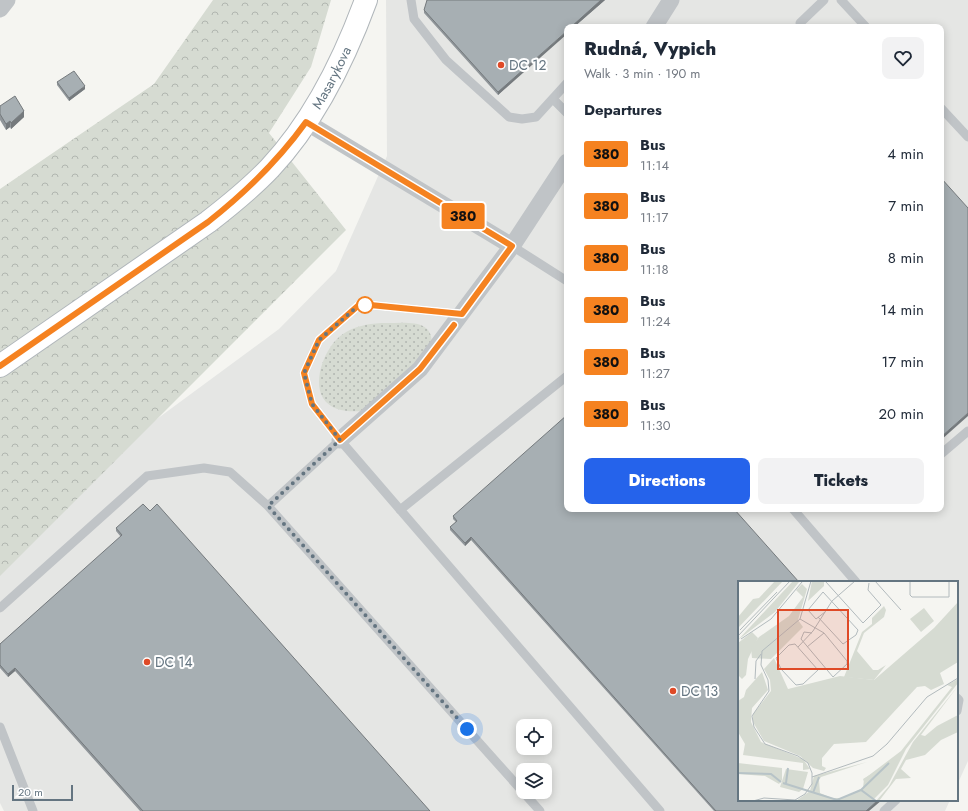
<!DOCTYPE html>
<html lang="en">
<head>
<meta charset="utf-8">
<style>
  :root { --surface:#fff; --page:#f2f2f3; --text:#1f2937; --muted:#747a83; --accent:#2563eb }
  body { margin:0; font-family:Jost,sans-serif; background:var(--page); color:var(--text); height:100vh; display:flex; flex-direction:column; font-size:15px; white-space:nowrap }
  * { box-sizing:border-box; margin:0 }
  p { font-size:13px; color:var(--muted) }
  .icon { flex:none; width:22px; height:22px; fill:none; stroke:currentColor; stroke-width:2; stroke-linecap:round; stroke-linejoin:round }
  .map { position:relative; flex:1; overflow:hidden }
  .drawer { position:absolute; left:564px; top:24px; width:380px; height:488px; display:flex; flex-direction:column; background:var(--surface); border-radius:8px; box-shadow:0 2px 10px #0003 }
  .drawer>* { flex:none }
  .badge { padding:0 8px; border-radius:3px; font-size:14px; line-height:26px }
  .fabs { position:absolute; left:516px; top:719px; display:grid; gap:8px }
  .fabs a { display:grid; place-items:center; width:36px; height:36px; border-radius:8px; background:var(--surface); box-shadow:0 2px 10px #0003; font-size:20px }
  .scale { position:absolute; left:12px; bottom:10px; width:61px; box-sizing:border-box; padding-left:4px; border:2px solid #647581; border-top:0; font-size:11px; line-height:14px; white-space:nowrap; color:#647581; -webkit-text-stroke:3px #fff; paint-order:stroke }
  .you { position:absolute; width:20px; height:20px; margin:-10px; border:3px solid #fff; border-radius:50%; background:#1a73e8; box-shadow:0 0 0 6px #1a73e833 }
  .map>.badge { position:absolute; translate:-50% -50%; box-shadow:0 0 0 2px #fff }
  h2 { padding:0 20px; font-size:15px; line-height:36px }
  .round { display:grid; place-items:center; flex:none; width:42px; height:42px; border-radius:8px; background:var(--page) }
  .summary { display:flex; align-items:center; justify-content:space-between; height:68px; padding:0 20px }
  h1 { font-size:19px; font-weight:800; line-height:30px }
  .cta { display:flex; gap:8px; margin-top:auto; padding:8px 20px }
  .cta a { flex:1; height:46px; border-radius:8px; background:var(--accent); color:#fff; font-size:16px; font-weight:800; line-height:46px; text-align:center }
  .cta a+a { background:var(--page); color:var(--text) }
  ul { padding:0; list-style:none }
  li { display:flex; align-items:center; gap:12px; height:52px; padding:0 20px }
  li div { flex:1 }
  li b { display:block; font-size:15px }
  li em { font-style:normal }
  li .badge { min-width:44px; font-weight:700; text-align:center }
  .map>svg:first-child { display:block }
</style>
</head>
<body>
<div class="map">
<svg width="968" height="811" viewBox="0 0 968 811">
  <defs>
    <pattern id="grass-dots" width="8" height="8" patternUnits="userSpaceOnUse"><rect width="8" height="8" fill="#d6dbd2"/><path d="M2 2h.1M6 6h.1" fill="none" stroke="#b1b6b0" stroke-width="1.8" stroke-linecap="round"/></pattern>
    <pattern id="forest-crowns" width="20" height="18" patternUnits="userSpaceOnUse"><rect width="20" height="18" fill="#d6dbd2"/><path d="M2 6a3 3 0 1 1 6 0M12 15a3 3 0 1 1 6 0" fill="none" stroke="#b1b6b0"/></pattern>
  </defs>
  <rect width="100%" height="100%" fill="#f5f5f1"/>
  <path fill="#e5e6e4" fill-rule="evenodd" d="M386,0H968V761L957,785V582H739V800H950L945,811H4L0,803V568L85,472L279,329L336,271L387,156ZM567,27H941V509H567ZM523,726H545V748H523ZM523,770H545V792H523Z"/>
  <path fill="url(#grass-dots)" d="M381,323C403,324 437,316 431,349L362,411C348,412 331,411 323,398C312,379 326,345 343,334C355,326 367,324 381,323Z"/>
  <path fill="url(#forest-crowns)" d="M213,0H331L311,67L269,133L346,230L0,576V189L154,84Z"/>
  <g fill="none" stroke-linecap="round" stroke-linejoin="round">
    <g stroke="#b0b6ba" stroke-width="24">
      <g id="secondary">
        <path id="s1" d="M0,366L208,222C230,205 251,188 270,168C314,121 344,60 366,0"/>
      </g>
    </g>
    <path stroke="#c0c4c7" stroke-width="9" d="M411,0L414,19L446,60L509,117L522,119L536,117L567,83
      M841,0L866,27
      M800,23L824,0
      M553,99L567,113
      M941,108L968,137
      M512,246L567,281
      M462,314L360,304L319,340L304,373L312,404L340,440L660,811
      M941,454L968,431
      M268,506L340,440
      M793,509L856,582
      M400,510L567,376
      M0,608L147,476L204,468L230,472L268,506L540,811
      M957,698L959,700L957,711
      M0,727L33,811
      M884,811L896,800"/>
    <path stroke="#c0c4c7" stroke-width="17" d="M0,9L7,0
      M654,27L671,0
      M306,122L512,246
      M340,440L420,369L512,246L567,162"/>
    <use href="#secondary" stroke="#fff" stroke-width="22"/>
  </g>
  <path fill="#90969a" d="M427,0H605L574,27H567L498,95L424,13V10Z
    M57,82L85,89L69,101L57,85Z
    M0,106L24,117L11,129L10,127L6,130L0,120Z
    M453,516L869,811H714L471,540L465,546L450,530V527L456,522L453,519Z
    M116,528L430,811H140L15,671L8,677L0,668V644L121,537L116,531Z"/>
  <path fill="#757a7d" d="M601,0H605L574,27H571Z
    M567,31V34L498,95V92Z
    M85,86V89L69,101V98Z
    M24,111V117L11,129V123Z
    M10,121V127L6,130V124Z
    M968,413V416L941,440V437Z
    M471,537V540L465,546V543Z
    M15,668V671L8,677V674Z
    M878,800H882L869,811H866Z"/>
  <path fill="#a7afb3" stroke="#757a7d" d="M427,0H601L571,27H567V31L498,92L424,10Z
    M74,71L85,86L69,98L57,82Z
    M15,96L24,111L11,123L10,121L6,124L0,114V106Z
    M941,178L968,208V413L941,437Z
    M567,415V509H734L799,582H739V800H878L866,811H716L471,537L465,543L450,527L457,521L453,516Z
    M143,504L150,511L157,504L430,811H143L15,668L8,674L0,665V644L122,535L116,528Z"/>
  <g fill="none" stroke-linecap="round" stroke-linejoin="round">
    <g stroke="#fff" stroke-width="9">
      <path id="line" d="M0,366L208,222C246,192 278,161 306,122L512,246L462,314L360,304L319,340L304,373L312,404L340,440L420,369L454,325"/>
    </g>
    <use href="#line" stroke="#f58220" stroke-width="6"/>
    <path stroke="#647581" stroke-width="4" stroke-dasharray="0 7.2" d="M365,305L360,304L319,340L304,373L312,404L340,440L268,506L467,729"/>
  </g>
  <g fill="#df4a27" stroke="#fff" stroke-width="1.5">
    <circle cx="501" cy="65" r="4"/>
    <circle cx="147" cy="662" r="4"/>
    <circle cx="673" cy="691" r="4"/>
  </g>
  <circle fill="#fff" stroke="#f58220" stroke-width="2" cx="365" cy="305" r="8"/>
  <g text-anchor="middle" stroke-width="4" stroke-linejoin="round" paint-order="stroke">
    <g font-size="14" fill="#647581" stroke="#fff" text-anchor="start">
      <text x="509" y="70">DC 12</text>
      <text x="155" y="667">DC 14</text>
      <text x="681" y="696">DC 13</text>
    </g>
    <g font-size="14" fill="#647581" stroke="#fff">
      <text dy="5" stroke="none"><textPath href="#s1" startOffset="445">Masarykova</textPath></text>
    </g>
  </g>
  <g transform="translate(738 581)">
    <rect width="220" height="220" fill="#f5f5f1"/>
    <path d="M37,0H45L0,47V36L15,18L21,17ZM55,0L61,1L37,31L0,59ZM74,0H86V5L70,20ZM146,25L148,29L146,36L126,52L119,70L135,89H140L148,84L136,99L106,96L124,51L134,43V37ZM186,27L196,40L183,51L172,38ZM14,51L20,57L10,78L8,94L4,98L0,94V62ZM220,98V102L168,168L150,204L134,220H58L72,210L76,195L129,181L83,196L81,199L82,212L94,217H105L125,207L126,198L163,170L214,106L209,104ZM220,105L183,154L187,155L199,145L220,134V151L203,159L187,174L168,179L163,188L173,197L158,198L141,220H138L151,205L175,161ZM0,182L44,187V199L41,203L27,195L0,193ZM48,188L70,191L65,208L61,211L42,206Z" fill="#d6dbd2"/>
    <path d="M64,3L69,8L60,39L65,46L33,78L14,77L13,67L21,56L51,35L65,16L58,9ZM220,21V81L202,92L206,103L193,109L187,105L179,106L128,161L96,163L84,177V185L88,187L86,190L75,187L62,175L26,160L15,141V133L33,110L32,99L26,88L36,77L50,108L102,95L136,99L196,47ZM24,91L30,109L14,127L13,141L23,161L65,178L72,188L65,189V182L5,174L7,163L0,151V120L6,116L8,109Z" fill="#d6dbd2"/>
    <path d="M152,182L141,196L130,204L127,203L125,198Z" fill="#d6dbd2"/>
    <path fill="none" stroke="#b7c3c7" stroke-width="2" d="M0,192L33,193L43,201M45,202L99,219L123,209L138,220M48,202L50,187M123,209L151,182M75,212L81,196"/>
    <path fill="none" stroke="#b2babd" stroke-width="1" d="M137,0L163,29M172,0V14L174,16H211V0M88,1L125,42L143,24L130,9L131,2M80,36L105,63L118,54L120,49L85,11L70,29L78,38L87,31M62,38L86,52L109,80V83L95,96L63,58L66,51L74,52M2,49L39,11M0,55L52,0M3,58L33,38L64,1M57,63L80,89L65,103L58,104L43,88L38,77L51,64ZM60,66L75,50L94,20L117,0M69,66L86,52M17,98L18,80L23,73M74,196L135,175L149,163L189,116L220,97M15,220L26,217L57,219L67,213L74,203V192L70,182L60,175L27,163L16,146L14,135L31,110L30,99L23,84L24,70L62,38L73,0"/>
    <path fill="#df4a27" fill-opacity="0.15" stroke="#df4a27" stroke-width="2" d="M40,29H110V88H40Z"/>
    <rect width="220" height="220" fill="none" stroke="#647581" stroke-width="2"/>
  </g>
</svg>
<div class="fabs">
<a><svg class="icon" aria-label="locate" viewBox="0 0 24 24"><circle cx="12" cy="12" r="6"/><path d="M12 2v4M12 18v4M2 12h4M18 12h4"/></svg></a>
<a><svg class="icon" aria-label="layers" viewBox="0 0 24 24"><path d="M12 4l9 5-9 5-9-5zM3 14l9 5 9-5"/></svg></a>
</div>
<div class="scale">20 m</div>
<div class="you" style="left:467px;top:729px"></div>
<b class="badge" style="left:463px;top:216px;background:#f58220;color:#111">380</b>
<section class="drawer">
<div class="summary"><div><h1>Rudná, Vypich</h1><p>Walk · 3 min · 190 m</p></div><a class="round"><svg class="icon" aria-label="heart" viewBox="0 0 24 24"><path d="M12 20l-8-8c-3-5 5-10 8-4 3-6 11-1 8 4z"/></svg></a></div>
<h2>Departures</h2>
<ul>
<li><span class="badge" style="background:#f58220;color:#111">380</span><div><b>Bus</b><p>11:14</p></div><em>4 min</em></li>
<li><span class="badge" style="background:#f58220;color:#111">380</span><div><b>Bus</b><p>11:17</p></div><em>7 min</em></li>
<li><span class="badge" style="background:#f58220;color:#111">380</span><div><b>Bus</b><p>11:18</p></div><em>8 min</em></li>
<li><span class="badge" style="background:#f58220;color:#111">380</span><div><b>Bus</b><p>11:24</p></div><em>14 min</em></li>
<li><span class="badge" style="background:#f58220;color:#111">380</span><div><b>Bus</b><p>11:27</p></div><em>17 min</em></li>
<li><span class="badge" style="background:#f58220;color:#111">380</span><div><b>Bus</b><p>11:30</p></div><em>20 min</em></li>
</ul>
<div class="cta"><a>Directions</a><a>Tickets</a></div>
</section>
</div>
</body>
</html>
